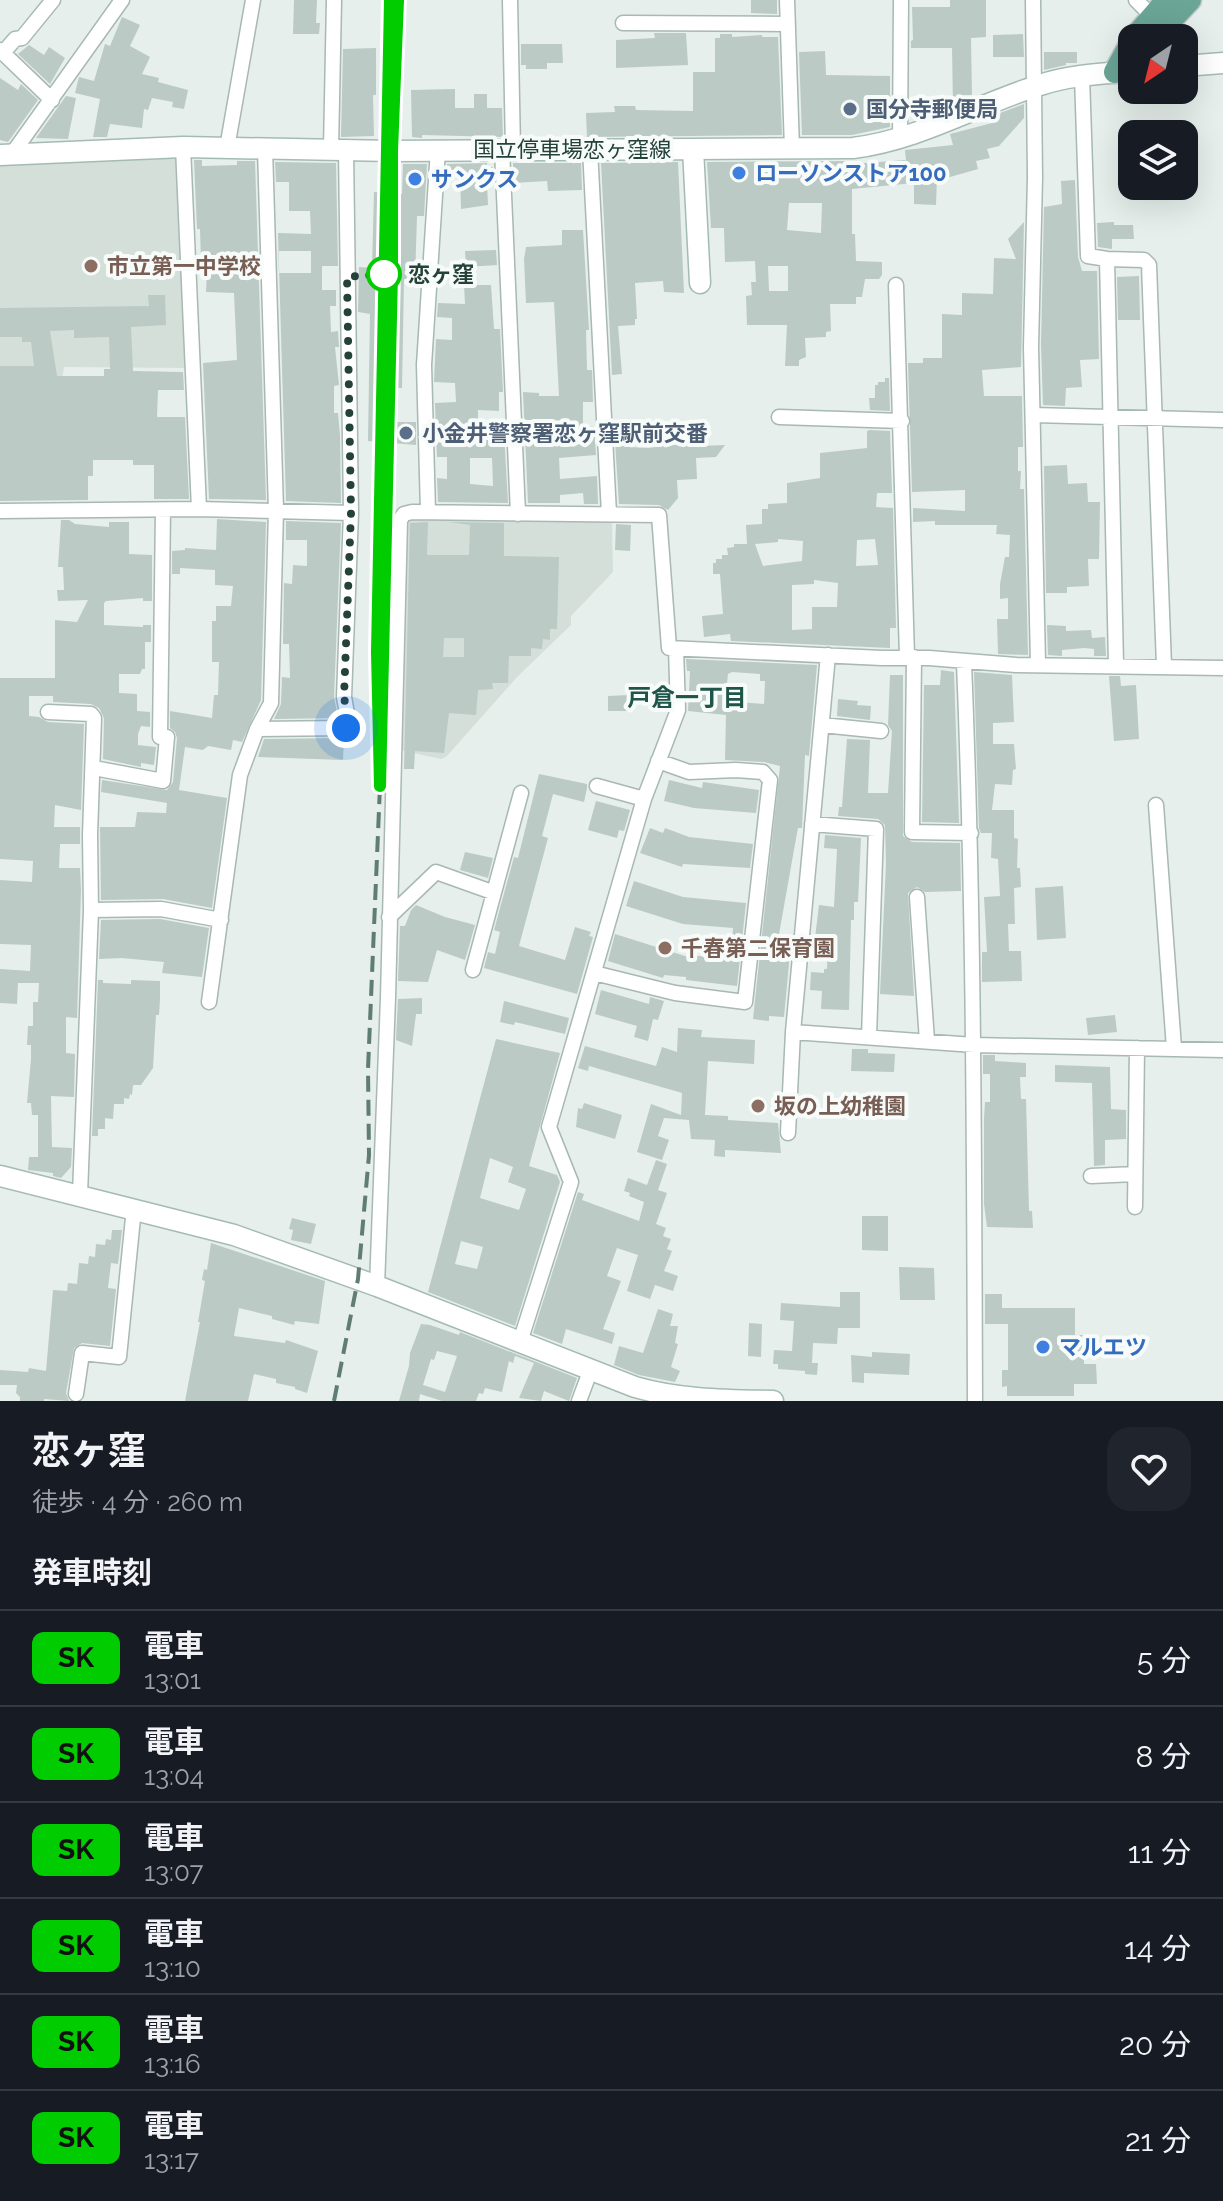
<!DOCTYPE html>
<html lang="ja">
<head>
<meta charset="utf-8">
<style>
  :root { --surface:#171b24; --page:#20242c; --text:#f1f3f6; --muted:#9ea1a6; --line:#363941 }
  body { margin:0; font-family:Raleway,"Noto Sans JP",sans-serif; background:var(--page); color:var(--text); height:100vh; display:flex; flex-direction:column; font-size:30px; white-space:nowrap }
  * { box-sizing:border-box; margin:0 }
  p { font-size:26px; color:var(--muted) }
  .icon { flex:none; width:44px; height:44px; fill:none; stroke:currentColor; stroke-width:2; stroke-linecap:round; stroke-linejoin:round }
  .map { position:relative; height:1401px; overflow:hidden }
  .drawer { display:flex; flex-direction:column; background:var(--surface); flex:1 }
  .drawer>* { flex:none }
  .badge { padding:0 16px; border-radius:12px; font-size:28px; line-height:52px }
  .needle { width:52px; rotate:215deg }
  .buttons { position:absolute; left:1118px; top:24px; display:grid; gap:16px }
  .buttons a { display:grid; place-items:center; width:80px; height:80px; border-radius:16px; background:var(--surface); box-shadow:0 8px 32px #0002; font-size:40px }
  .you { position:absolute; width:40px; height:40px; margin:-20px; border:6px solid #fff; border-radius:50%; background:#1a73e8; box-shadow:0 0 0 12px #1a73e833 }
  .map>.badge { position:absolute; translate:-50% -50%; box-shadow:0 0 0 4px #fff }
  h2 { padding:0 32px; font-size:30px; line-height:72px }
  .round { display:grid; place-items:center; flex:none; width:84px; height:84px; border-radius:24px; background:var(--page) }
  .headline { display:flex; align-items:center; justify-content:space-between; height:136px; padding:0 32px }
  h1 { font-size:38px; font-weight:700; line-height:60px }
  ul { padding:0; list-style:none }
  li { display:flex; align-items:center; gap:24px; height:96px; padding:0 32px; border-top:2px solid var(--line) }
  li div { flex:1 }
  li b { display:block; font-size:30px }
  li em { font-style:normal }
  li .badge { min-width:88px; font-weight:700; text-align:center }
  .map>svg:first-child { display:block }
</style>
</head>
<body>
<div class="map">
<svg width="1223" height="1401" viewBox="0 0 1223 1401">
  <rect width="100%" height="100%" fill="#e6efeb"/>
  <path fill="#d4dfda" d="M176,157L188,368L64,367L62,380L0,379V164Z
    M409,517L603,518L606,522H612L613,572L571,616V625L517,677L446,757L441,759L400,750L405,520Z"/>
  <path fill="#bbcac4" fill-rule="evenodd" d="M294,0H317L316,23H320L319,34H293Z
    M751,0H777V14L751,13Z
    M950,0H986V37L971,38L972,97L953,105L952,48H911V41L913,40L912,7H950Z
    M122,17L140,25L130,46L150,57L142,74L159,78L158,82L188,90L184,109L172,107L173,102L152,98L148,110L144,109L142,128L110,124L107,137H93L100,99L75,93L79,77L94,81L105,44L110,46Z
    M654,33H686L688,65L616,68V40L655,38Z
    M720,34H732V37L762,35V37H778L782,135L587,137L586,113L615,112L614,106H635L636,110L693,111V72H715V38H720Z
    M1023,34L1024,57H993V35Z
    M521,44H562L563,63H547V69H526V65H521Z
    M29,45L44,55L49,47L65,58L50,84L18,54Z
    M376,48V95H373L374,136L341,137L343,49Z
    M825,51L826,75L890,76V127L852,135H802L799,52Z
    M1044,52H1077V63H1066V65L1044,70Z
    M0,78L18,90L21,84L38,100L8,142L0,140Z
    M455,89V108H474V94H487V108H502L503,137L422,135V138L412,137L411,90Z
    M66,96L76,98L68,139L36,138Z
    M1024,104V118L999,146L987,149L990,158L976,161L978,169L950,177H937L936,205L914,204V183L852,189V234H855L856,261L882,262V275L879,279H865L862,297H856V304H830L831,331L826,332V337L805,338L806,357L799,360V366H785L787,325H747L746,296L752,295L751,282H756L755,261L725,262L724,228H711L707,162L853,161V164L906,160L905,150L953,145L950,134L992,123L1000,113ZM789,203H822L821,233L787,230ZM768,266H788V291H769Z
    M194,160H202V166L237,165V161H255L266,500L209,499L203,363L237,360L234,293L206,292L207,271H198V260H201L200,229H197Z
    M275,162L336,163L338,266H322V290H336V306H330L331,332L338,331L339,347H335L339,385L334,386V413H338L340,436L341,503L286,501L278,233L311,234L310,211H289V182H276ZM278,251H311V273H279Z
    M678,162L684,293L664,292L663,281L635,283L637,319H635V325L618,326L622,374L612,375L601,163Z
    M487,163V167H493L494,183L487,184L488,205L461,209L460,171H447V164Z
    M513,163H581L582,190L548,191L547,181L513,183Z
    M403,164H427L424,216H417L415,280L404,279L402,388H397L396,422H416V445L368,441L370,314L358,312L359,267L372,268L374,192L402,194Z
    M1075,180L1078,257L1082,271H1097L1099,359L1080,360L1082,387L1066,388L1065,406L1043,405L1041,344L1044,207L1062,204L1061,181Z
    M1024,222L1021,367L982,370L984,396H1022L1023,447H1018V471H1021L1020,489H1024L1028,655L998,654L997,619H1008V598L1000,599V584L1005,557H1009L1010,535L996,534L997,525H935V521L913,522V508L965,511V490L912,492L908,363H923V358H942V314L962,315V293L993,294L994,258L1016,259L1008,239Z
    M1114,222V225H1133L1134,239H1112V249L1098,247L1097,223Z
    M562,230H583L589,330H586L587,370H592L593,402H583V426H594L596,455L559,458L560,479L597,476L598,504H584L583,493L560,495V503H528L523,392L539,393V396H559L554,302L526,303L524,259L526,247L562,245Z
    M496,250L497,265L466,267L465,251Z
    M1139,276L1140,320H1118L1117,277Z
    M464,285H491L494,329H500L503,392H499V411L478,410V433H504L508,503L438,502L437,478L447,479V457H437L435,403L456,402L455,383L434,382L436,339L452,340V318L437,317L438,303L465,304ZM470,458H492L493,486L470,484Z
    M148,295H165L166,325L131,327L133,371L183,372L184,390H158L157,417H185L189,499H154V465H133V460H93V476H88V500L0,501V366H34L31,342H22V337H0V308L149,306ZM74,330V338L109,337L110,369H104V376H57L50,331Z
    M885,378H889L890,411L870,410L869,398H875V385H878V382H885Z
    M626,424L629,447L648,448L698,442V446L725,445L716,457L696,458L697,479L677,480L678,498L668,510L659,505L619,504L614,426Z
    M870,430L890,431L892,493H877L876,507L893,508L896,628H890V648L731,641L730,634L704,637L702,616L723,614L720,574H713V563H716V559H722V555H728L727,548L734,547V544H747L746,525L762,524V509H768V504L787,503V483L820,478V453L867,448V431ZM778,539L803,541L802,561L763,566L755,544L778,542ZM875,539L878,565L856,566L857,540ZM814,580L838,583L837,607H812V629L792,630V585L814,584Z
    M1067,465L1068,484L1087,483L1088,502H1100L1099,559H1088L1089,586L1067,587V593H1046L1044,466Z
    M217,519L266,522L261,700L242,742L233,740L231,750L208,746L203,750L185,747L179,790L227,798L212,908L163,899L101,900L100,827H135L137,812L166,813L167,803L101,792L102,780L167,790L173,782L177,738L175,732L170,728V711L212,718L214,695H218L219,662H212V621H216V606H231L233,586L215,585V570L180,568V574H172V551L185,550V548L216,550Z
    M61,520H69L75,524L109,527V522H129V554L152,555V601H143V598L106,601L104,603V625L143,627V625H151V642H145V669H142L140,674H119V693L137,694V711L150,712V727L141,726L138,734V745L156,747L154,765L141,763V767L103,759L104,718L99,708L91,704L53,702V696H29V716L39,717L48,722L84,724L81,810L55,805L54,827H80V844H60L59,868H80L81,890L77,1018L66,1017V1053L75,1054L74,1097L51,1096L52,1147L72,1148L71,1167L61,1178L53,1176V1173L28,1170L29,1157H38V1115H32L31,1103H27L31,1059V1045H27L28,1026H33V1002H38L39,983H18L17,1004L0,1003V969L30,971L31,945L0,944V880L32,882L33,861L0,859V678H55V620L77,622L88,600L58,601L57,590H64L63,567H58Z
    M286,521L341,523L334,697L338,718L274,719L281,704L282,677L290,678L289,644H283L284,583L292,584L293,565L307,566V540H286Z
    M428,522L427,555H469L470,525L449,522L504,523V556L559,557L557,629H550V640L543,639L542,649L531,648V656H509L508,683H492L493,689L478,690L476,715L449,713L444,753L415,751L414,769H404L410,523ZM444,638H464V657H443Z
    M616,524L631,525L630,551L615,550Z
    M1047,625L1066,626V631L1091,630L1092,638L1105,637L1106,656H1094V649L1084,648L1062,650V656L1048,655Z
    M686,659L817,665L809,756L805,755L802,828H798L795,844L778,940L791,942L784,1017L769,1016V1021L753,1019L780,766L764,762L725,760L726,715L688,711L690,671H687ZM732,672L760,674V681H765L764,704L725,701L728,674Z
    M941,670L954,672L959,823L922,822L924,685H940Z
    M974,672L1012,675L1014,722L993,723V744H1014L1016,769L1013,770L1012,785L995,784L992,810H1014V838L1018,839L1017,868H1020L1021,887L1014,888L1015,924H1008L1009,951H1021L1022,981L982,982V952H987L984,897L1000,896L998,859L991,858L992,833H981L979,828Z
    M890,675H903V836L912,842L960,843L961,891L925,892L917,887L908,893L914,996L880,994L886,864L885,825L878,819L838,816L839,807H842L847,739L870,740L868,793H888L892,731L888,725Z
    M1109,676H1120L1121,686L1136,685L1139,739L1114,741Z
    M630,695L631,711H608V696Z
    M838,699L858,701L857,705L871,706L870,720L837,716Z
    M344,738L343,760L258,757L264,739Z
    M539,774L587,784V788L584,802L553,794L542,836L548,838L519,946L565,960L575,927L591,932L589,936L593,937L577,994L484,968L488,952L495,954L500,932L494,930L514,857L518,858Z
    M669,780L702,788L703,782L759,790L756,813L694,808L664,801Z
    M596,801L630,810L624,831L619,830L617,838L588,830Z
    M650,828L663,833L665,828L689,837L753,844L750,868L683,864L682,867L640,853Z
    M825,835L861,838L858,902H854V920H851L849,1010L821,1009L822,991L810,990L811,972L824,973V969H827L828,939L815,938L819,905L834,907L837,849L824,848Z
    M465,852L493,858L488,878L460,870Z
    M634,881L683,897L746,903L737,986L686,980V977L664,975L663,978L608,961L615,934L688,957V955L731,959L733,928L683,924L626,906Z
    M1063,886L1066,938L1037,940L1035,888Z
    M416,905L445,917L475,925L465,960L437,950L428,982L398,981L400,926H405L411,910Z
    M160,919L209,928L202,977L162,973L164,962L122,958L99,959L101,920Z
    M98,980H103V983L131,984V980L160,981V999L159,1015H156L153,1068L141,1085H133L132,1095L130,1094L129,1099L124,1098V1104H114L113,1119L105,1118V1129H98V1136H92Z
    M601,990L649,1004L650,997L664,1001L658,1020L653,1019L648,1041L634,1037L637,1026L595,1014Z
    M422,998V1014H416L412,1046L396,1040L398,999Z
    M504,1001L569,1018L565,1034L515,1022L514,1025L500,1022Z
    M1115,1015L1117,1032L1088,1035L1086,1018Z
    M678,1028L702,1030L701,1037L755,1040L754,1064L708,1061L705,1115L728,1116V1120L778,1123L781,1153L725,1150V1157L714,1156L715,1140L691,1139L689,1120L664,1118L658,1136L669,1140L662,1160L637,1152L651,1104L681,1115L682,1093L589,1066L588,1071L578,1068L585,1046L656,1066L662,1047L677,1052Z
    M496,1039L560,1053L529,1166L557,1175L560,1182L515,1326L428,1292ZM490,1158L513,1167L508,1182L526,1189L519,1210L480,1198ZM461,1241L483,1247L477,1269L455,1264Z
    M852,1049H868V1053L895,1054L894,1072L851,1071Z
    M983,1055H995V1061L1026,1063V1077H1020L1021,1099H1026L1029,1211H1032L1033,1228L987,1227L984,1204V1119L985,1102H990V1074H983Z
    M1055,1065L1110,1067L1111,1109L1126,1110V1139L1105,1140V1165L1094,1166L1092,1083L1055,1082Z
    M584,1103L622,1115L615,1139L576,1127L578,1108L582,1109Z
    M656,1160L667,1164L658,1190L667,1193L656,1224L666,1228L663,1236L671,1239L667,1249L672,1251L664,1271L678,1276L673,1291L655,1285L650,1299L627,1291L638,1255L617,1248L607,1276L621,1281L603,1329L615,1333L612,1344L566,1329L562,1344L533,1333L578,1192L584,1194L582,1200L639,1221L644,1202L629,1196L630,1193L624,1191L628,1178L647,1185Z
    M862,1216H888V1251L862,1250Z
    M292,1218L316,1224L311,1244L291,1240L293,1230L289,1229Z
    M112,1230H122L118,1264L111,1263L108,1288L116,1289L110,1346L82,1343L74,1348L66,1393L69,1401L44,1399V1401H20V1397L16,1393L17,1385H0V1370L28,1372L29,1368L46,1371L53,1290L67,1291L68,1283L77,1284L79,1263L88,1264L89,1256L95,1257L96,1244L105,1245L106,1239L111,1240Z
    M211,1243L325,1281L319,1324L295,1321L294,1325L272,1319V1316L239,1308L234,1336L285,1343L286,1340L318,1351L307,1393L295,1389V1387L276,1383V1379L254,1374L248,1401H185L200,1322H198L205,1281L202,1280L204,1269L207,1270Z
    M899,1267L934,1268L935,1300H900Z
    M840,1292H860V1328H838L837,1344L813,1343L812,1363H818L817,1375L805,1374V1371L778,1369V1364H773L774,1350L792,1351L794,1321L780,1320L781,1303L840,1307Z
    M985,1294H1002V1308H1075V1335H1084V1364H1096L1097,1384H1074V1396H1007V1386L1002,1387V1370H1008V1324H985Z
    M658,1309L673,1314L670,1326H678L675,1343L678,1344L671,1367L680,1371L675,1382L639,1375L614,1365L619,1346L643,1353Z
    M749,1323L762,1324L761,1357L748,1356Z
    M421,1324L430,1325L459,1335L460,1332L577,1378L569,1401L544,1391L541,1401L519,1398L534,1363L515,1356L513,1363L509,1361L502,1392L485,1388L483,1394L479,1393L476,1401H442L420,1394L419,1401H399L409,1366L410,1353ZM437,1351L457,1356L445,1392L423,1385L431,1359L434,1360Z
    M872,1352L910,1354L909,1375L864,1373V1383L852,1382L851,1355L872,1357Z"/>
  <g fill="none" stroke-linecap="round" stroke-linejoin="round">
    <g stroke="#a8b8b2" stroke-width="17">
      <path id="street" d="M510,0L513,149
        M787,0L792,149
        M1033,0L1035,177L1031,347L1038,664
        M1136,0L1152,16
        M623,23L787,24
        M0,50L52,100
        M3,53L15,39L22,38L53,0
        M1082,76L1088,256L1107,259L1144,260L1149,265L1164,666
        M900,139L901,0
        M183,147L199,509
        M227,148L253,0
        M331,149L334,0
        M502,149L518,514
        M590,149L609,514
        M12,154L122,0
        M1107,259L1116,664
        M896,285L907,657
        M1033,415L1223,420
        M779,417L902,421
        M0,511L199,509L351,513
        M428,512L424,365L438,149
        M828,655L793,1032L974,1045L1223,1050
        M914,657L912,832L971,833
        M964,663C974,909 974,1155 975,1401
        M48,712L91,714L94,718L90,835L91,910L80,1194
        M822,725L881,731
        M257,729L346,728L349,725L344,697L351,513L346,150
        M94,768L163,781L167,737H160L163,510
        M597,786L644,799
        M1156,805L1174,1048
        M812,824L876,829L869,1037
        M917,897L927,1041
        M91,910L161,909L221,920
        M389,917L436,872L492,892
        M473,970L521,793
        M594,973L675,993L745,1002L770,780L763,772L736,770L689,772L658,761
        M209,1002L240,775L257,729L271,703L276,510L265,149
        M788,1133L793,1032
        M1091,1176L1135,1174
        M1135,1207L1137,1048
        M377,1286L388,998L400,520L404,514L412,512L659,515L669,648L882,658H929L1016,665L1223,668
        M520,1342L571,1182L549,1127L644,799L678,710L676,649
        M76,1394L82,1353L119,1357L134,1208
        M579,1401L591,1369"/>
    </g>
    <g stroke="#a4bbb3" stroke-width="23">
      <path id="secondary" d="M1184,66L1223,63
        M693,149L700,283
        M0,155L183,147L392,151L853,148C919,140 978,104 1040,85C1070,75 1101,74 1132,71
        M0,1176L234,1235L377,1286L635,1387C681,1400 726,1400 773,1401"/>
    </g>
    <g stroke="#c2cac8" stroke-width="25">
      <path id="primary" d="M1134,38L1167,0
        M1154,38L1190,0
        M1115,72L1132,41"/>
    </g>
    <use href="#street" stroke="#fff" stroke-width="14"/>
    <use href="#secondary" stroke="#fff" stroke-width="20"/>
    <use href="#primary" stroke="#6aa596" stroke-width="22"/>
    <path stroke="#5f7d75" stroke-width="4" stroke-dasharray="16 8" stroke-linecap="butt" d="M334,1401L358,1279L369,1155L368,1069L380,786L392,274V151L398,0"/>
  </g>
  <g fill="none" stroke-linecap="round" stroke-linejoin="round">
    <g stroke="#fff" stroke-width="18">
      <path id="line" d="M390,0L377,652L380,786L392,274V151L398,0"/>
    </g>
    <use href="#line" stroke="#0c0" stroke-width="12"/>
    <path stroke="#24423a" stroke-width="8" stroke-dasharray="0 14.4" d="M346,728L349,725L344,697L351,513L347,277L384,274"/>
  </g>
  <g fill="#5c6f8a" stroke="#f7fbf9" stroke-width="3">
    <circle cx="850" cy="109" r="8"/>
    <circle cx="406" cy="433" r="8"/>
  </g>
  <g fill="#3f7fe0" stroke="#f7fbf9" stroke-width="3">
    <circle cx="739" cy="173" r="8"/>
    <circle cx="415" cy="179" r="8"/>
    <circle cx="1043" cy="1347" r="8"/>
  </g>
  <g fill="#8d6e63" stroke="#f7fbf9" stroke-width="3">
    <circle cx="91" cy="266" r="8"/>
    <circle cx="665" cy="948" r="8"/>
    <circle cx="758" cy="1106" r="8"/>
  </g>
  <circle fill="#fff" stroke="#0c0" stroke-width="4" cx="384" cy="274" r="16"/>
  <g text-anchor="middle" stroke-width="8" stroke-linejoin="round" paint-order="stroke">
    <g font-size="22" font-weight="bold" fill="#4e5e75" stroke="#f7fbf9" text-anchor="start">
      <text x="866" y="117">国分寺郵便局</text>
      <text x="422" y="441">小金井警察署恋ヶ窪駅前交番</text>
    </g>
    <g font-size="22" fill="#24423a" stroke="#f7fbf9">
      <text x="572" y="157">国立停車場恋ヶ窪線</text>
    </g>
    <g font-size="22" font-weight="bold" fill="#366cbe" stroke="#f7fbf9" text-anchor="start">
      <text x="755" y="181">ローソンストア100</text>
      <text x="431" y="187">サンクス</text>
      <text x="1059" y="1355">マルエツ</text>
    </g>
    <g font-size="22" font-weight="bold" fill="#785e54" stroke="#f7fbf9" text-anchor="start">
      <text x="107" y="274">市立第一中学校</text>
      <text x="681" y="956">千春第二保育園</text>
      <text x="774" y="1114">坂の上幼稚園</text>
    </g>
    <g font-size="22" font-weight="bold" fill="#24423a" stroke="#f7fbf9" text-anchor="start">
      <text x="408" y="282">恋ヶ窪</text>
    </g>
    <g font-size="24" font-weight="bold" fill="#1f5548" stroke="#f7fbf9">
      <text x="687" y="706">戸倉一丁目</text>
    </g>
  </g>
</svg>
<div class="buttons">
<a><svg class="needle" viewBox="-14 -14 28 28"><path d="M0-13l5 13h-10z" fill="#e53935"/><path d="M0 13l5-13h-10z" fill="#9ea1a6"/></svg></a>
<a><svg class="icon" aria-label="layers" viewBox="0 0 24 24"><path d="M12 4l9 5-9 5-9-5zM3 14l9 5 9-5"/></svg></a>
</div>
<div class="you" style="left:346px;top:728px"></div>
</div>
<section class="drawer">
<div class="headline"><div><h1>恋ヶ窪</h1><p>徒歩 · 4 分 · 260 m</p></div><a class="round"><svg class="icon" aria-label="heart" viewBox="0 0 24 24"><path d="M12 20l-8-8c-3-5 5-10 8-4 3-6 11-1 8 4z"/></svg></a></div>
<h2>発車時刻</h2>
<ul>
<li><span class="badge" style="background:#0c0;color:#111">SK</span><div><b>電車</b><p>13:01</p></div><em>5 分</em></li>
<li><span class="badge" style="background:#0c0;color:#111">SK</span><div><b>電車</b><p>13:04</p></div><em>8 分</em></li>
<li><span class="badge" style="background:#0c0;color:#111">SK</span><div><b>電車</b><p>13:07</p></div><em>11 分</em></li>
<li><span class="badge" style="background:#0c0;color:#111">SK</span><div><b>電車</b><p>13:10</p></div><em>14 分</em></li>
<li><span class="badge" style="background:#0c0;color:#111">SK</span><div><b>電車</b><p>13:16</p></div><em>20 分</em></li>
<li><span class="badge" style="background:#0c0;color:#111">SK</span><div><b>電車</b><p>13:17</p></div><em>21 分</em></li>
</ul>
</section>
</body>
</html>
